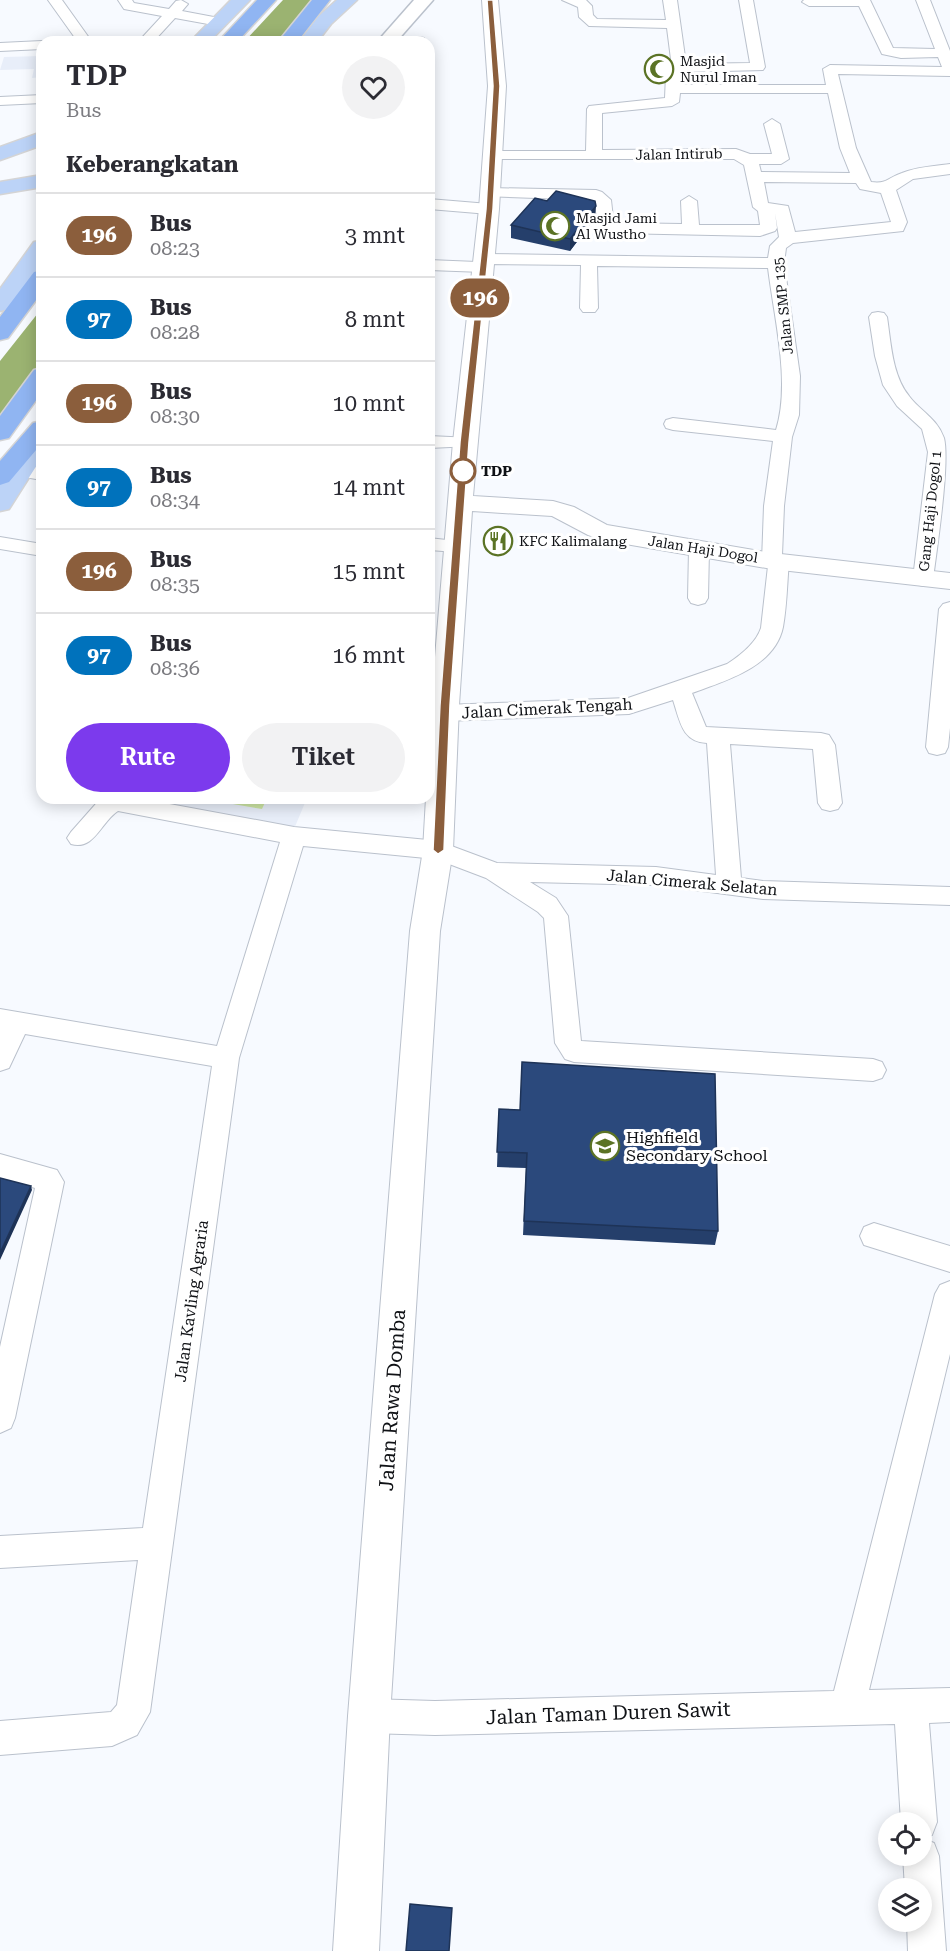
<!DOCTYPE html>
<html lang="id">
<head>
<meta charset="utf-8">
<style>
  :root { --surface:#fff; --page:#f2f2f3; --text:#2b2b33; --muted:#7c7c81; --line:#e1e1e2; --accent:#7c3aed }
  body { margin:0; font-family:"Roboto Serif",serif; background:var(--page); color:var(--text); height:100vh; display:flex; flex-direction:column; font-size:22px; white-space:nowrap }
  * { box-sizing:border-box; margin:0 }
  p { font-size:20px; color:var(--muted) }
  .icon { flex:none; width:33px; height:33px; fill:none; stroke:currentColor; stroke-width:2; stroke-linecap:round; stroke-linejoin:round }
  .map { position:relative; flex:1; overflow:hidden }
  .sheet { position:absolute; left:36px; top:36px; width:399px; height:768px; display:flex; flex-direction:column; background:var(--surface); border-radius:18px; box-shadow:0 3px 15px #0003 }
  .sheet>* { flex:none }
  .badge { padding:0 12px; border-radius:20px; font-size:21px; line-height:39px }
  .buttons { position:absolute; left:878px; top:1812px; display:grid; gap:12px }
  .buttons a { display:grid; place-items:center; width:54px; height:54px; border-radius:50%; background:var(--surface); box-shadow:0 3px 15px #0003; font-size:30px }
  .map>.badge { position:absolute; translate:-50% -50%; box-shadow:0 0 0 3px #fff }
  h2 { padding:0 30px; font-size:22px; line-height:54px }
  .round { display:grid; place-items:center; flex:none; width:63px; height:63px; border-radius:32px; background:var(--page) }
  .summary { display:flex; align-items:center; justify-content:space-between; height:102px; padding:0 30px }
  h1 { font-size:28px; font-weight:600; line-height:45px }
  .action { display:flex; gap:12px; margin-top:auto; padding:12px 30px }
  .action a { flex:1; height:69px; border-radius:36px; background:var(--accent); color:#fff; font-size:24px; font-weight:600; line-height:69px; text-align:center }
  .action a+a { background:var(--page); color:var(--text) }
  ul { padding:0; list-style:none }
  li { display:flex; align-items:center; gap:18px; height:84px; padding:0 30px; border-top:2px solid var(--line) }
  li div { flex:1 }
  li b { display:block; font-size:22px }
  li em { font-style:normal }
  li .badge { min-width:66px; font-weight:700; text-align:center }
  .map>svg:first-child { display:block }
</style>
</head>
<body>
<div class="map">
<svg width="950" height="1951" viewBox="0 0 950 1951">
  <rect width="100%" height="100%" fill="#f7faff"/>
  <path fill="#e8eef9" d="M42,56V77L32,78L34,69L0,70L4,57Z
    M113,798H307L294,829Z"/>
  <path fill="#cde6a4" d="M198,798H267L262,809Z"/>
  <path fill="#9bb371" d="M283,0H321L287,42H244Z
    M42,308V375L0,434V361Z"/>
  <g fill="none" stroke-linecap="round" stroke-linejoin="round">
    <g stroke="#bac1cc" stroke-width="2">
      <path id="minor" d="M48,0H62L92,42H78Z
        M118,0H132L134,3L169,9L176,1L181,0L188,4L182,11L219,18L226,22L219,26L175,18L153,42H138L162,16L124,9Z
        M562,0H586L592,6L593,15L597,19L666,20L663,0H677L686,64L750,63L739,0H753L765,67L763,70L683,72L680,76V85H826L823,69L830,65L942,67L938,57L901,58L882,54L859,6H809L802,2L804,0H870L893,48L935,49L916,0H930L950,51V76L838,74L856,148L871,182C888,184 887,178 902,173C917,167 934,166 950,164V174L913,179L896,190L907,222L903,231L793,243L786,248L784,263L800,376L799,415L792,437L784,506L782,555L789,561C787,583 787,605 783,627C775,667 725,681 692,693L706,727L821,733L829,735L835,745L842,803L838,809L830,811L822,809L818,803L813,749L730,744L741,878L763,881L950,887V905L763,899L656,885L530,882L556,898L568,916L581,1041L873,1059L882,1062L886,1070L882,1078L873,1081L574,1062L565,1059L555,1043L544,918L538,912L486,878L436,859L303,846L239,1058L150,1712L137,1735L112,1746L0,1755V1721L111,1712L117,1705L138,1560L0,1568V1536L143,1528L212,1066L25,1034L9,1068L0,1071V1009L217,1046L280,842L118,811C101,822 94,851 71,844L67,838L71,832L101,798H137L294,827L438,841L497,863L656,867L716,875L707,743C682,742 680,721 673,700L629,714L445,721L437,718L434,713L437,708L445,705L628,698L727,664C741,655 756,643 761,628L768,566L762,561L764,506L773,441L673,430L666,428L664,424L666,420L673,418L776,430C791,382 774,318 768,268L597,266L598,308L595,312H583L580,308L581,265L489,264L491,267L489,271L483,272L429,270V260L477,262L476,259L478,255L484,254L768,258L770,246L779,237L775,213L777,228L775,231L760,236L616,233C599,229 596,219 595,202L592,200L484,196L482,193L490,188L596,190L602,192L611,200L613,218L617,223L682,224L681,201L689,196L697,201L699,225H760L758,211L753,207L744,165L734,159H487L484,156L492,151H586L587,109L589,106L665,98L666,75L672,67L667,28L589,26L579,17L578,7ZM680,93H828L840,148L850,173L761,172L759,164H781L789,159L780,124L772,119L764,124L772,154H750L736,149L602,150V113L672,106L679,102ZM764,182L856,183L860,189L881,193L891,222L795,232L788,206L768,203Z
        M419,37L424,38L426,42H412L414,38Z
        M42,41L47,42H42V49L0,51V43Z
        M42,95V103L0,105V97Z
        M429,199L489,204L497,209L489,214L429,209Z
        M878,312L884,313L887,317C891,343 892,375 909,396C920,411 937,418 944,438C950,462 937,548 933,579L930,584L923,586L916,584L913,579L928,452L922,429L897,406L883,385L875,356L869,317L872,313Z
        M429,436L472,438L475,442L472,446L429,448Z
        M19,465L42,468V480L12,475L9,471L12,467Z
        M0,537L42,544V556L0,549Z
        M429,538L464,542L467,546L464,550L457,552L429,550Z
        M699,543L706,544L709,549L708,598L705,603L698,605L691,603L688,598L689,549L692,544Z
        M950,602V728L948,747L945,753L937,755L929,753L926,747L939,609L943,604Z
        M0,1154L57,1170L64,1182L15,1418L11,1428L0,1433V1347L35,1188L0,1178Z
        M874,1223L950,1246V1272L864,1245L860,1236L864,1227Z
        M950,1281V1354L869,1690L950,1688V1722L929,1723L937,1822L932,1835L922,1838L934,1843L939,1856L946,1951H908L907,1922H921V1888H905L903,1856H921V1822H901L895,1724L435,1735L369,1733L357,1728L352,1716L357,1704L369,1699L435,1701L834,1691L935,1294L940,1285Z"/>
    </g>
    <g stroke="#bac1cc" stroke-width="2">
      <path id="tertiary" d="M482,0H498L506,86L499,209L473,496L553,501L574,507L607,525L772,553L950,573V589L772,569L602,540L588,535L552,516L472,511L459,705L453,850L440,931L390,1716L379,1951H333L348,1716L410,931L423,850L426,798H429L431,705L453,442L479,209L488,86Z"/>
    </g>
    <g stroke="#bac1cc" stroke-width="3">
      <path id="secondary" d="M414,0H433L396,42H377Z"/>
    </g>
    <g stroke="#d4d4d5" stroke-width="3">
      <path id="primary" d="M231,0H250L209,42H190Z
        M337,0H357L331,24L317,42H299L319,16Z
        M42,132V145L0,160V147Z
        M42,175V187L0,194V182Z
        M42,241V262L8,309L0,311V289L34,242Z
        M42,430V457L9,509L0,511V483L33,432Z"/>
    </g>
    <g stroke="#d4d4d5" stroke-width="3">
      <path id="motorway" d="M257,0H276L237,42H218Z
        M312,0H330L297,42H278Z
        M42,270V292L8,338L0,340V317L34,272Z
        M42,368V392L9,438L0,440V416L34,370Z
        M42,421V443L9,482L0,485V461L33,423Z"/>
    </g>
    <use href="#minor" fill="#fff" fill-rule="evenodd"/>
    <use href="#tertiary" fill="#fff" fill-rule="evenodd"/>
    <use href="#secondary" fill="#fff" fill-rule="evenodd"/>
    <use href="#primary" fill="#bcd3f7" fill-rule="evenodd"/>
    <use href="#motorway" fill="#90b5f2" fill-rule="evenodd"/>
  </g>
  <path fill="#253f6b" d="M595,218L570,251L511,238V225Z
    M499,1109L718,1231L715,1245L523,1235L526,1168L497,1167Z"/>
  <path fill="#1e3357" d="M596,206L595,218L570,251V239Z
    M31,1186L32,1190L0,1260V1253Z"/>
  <path fill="#2b497c" stroke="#1e3357" stroke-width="1.5" d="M556,191L595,201L596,206L570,239L511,225L535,198L547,201Z
    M522,1062L715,1074L718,1231L524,1221L527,1153L497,1152L499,1109L520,1110Z
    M0,1178L31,1186L0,1253Z
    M410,1904L452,1908L449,1951H406Z"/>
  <path fill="#8b5e3c" stroke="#fff" stroke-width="1.5" d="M487,0H493L500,86L493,209L469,442L450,705L444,850L438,854L433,850L440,705L460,442L486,209L493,86Z"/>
  <defs>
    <g id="mosque-ring" transform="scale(1.5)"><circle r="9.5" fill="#fff" stroke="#5b7325" stroke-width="1.5"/><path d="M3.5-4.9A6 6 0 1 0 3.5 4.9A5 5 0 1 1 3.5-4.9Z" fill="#5b7325"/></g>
    <g id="restaurant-ring" transform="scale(1.5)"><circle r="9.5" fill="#fff" stroke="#5b7325" stroke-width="1.5"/><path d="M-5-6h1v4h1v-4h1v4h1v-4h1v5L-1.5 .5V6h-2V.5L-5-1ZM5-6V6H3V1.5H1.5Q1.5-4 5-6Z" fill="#5b7325"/></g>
    <g id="school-ring" transform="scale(1.5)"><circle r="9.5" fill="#fff" stroke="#5b7325" stroke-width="1.5"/><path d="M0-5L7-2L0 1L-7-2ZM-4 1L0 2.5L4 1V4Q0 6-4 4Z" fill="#5b7325"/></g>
  </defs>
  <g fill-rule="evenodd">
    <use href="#mosque-ring" x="659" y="69"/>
    <use href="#mosque-ring" x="555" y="226"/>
    <use href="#restaurant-ring" x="498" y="541"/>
    <use href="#school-ring" x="605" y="1146"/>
  </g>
  <circle fill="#fff" stroke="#8b5e3c" stroke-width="3" cx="463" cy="471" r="12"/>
  <g text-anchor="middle" stroke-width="6" stroke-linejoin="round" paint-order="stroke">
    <g font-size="14" fill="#101216" stroke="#fff" text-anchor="start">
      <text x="680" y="66">Masjid<tspan x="680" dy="16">Nurul Iman</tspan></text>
      <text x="576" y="223">Masjid Jami<tspan x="576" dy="16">Al Wustho</tspan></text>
      <text x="519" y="546">KFC Kalimalang</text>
    </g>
    <g font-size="14" fill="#101216" stroke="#fff">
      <text transform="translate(679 154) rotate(-1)" y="5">Jalan Intirub</text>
      <text transform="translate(783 306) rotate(-96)" y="5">Jalan SMP 135</text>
      <text transform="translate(930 511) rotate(-84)" y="5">Gang Haji Dogol 1</text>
      <text transform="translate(703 549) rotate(9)" y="5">Jalan Haji Dogol</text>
    </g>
    <g font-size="14" font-weight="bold" fill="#101216" stroke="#fff" text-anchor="start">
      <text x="481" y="476">TDP</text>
    </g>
    <g font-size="16" fill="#101216" stroke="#fff">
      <text transform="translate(547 708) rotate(-3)" y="6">Jalan Cimerak Tengah</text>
      <text transform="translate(692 882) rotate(5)" y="6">Jalan Cimerak Selatan</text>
      <text transform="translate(191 1301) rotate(-82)" y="6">Jalan Kavling Agraria</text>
    </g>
    <g font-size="16" fill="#101216" stroke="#fff" text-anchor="start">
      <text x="626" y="1143">Highfield<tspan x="626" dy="18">Secondary School</tspan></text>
    </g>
    <g font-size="20" fill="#101216" stroke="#fff">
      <text transform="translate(392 1400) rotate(-86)" y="7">Jalan Rawa Domba</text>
      <text transform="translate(608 1713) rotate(-2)" y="7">Jalan Taman Duren Sawit</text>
    </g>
  </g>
</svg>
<div class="buttons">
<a><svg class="icon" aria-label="locate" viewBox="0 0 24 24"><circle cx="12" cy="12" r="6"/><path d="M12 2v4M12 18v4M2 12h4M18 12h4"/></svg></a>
<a><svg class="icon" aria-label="layers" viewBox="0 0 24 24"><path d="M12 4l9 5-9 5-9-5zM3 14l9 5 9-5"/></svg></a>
</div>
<b class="badge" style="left:480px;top:298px;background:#8b5e3c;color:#fff">196</b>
<section class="sheet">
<div class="summary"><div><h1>TDP</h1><p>Bus</p></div><a class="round"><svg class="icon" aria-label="heart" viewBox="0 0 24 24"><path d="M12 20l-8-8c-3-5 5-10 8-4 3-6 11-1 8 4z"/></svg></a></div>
<h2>Keberangkatan</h2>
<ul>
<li><span class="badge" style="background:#8b5e3c;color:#fff">196</span><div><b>Bus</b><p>08:23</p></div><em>3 mnt</em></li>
<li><span class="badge" style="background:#0072bc;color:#fff">97</span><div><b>Bus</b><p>08:28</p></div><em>8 mnt</em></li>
<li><span class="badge" style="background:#8b5e3c;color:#fff">196</span><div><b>Bus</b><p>08:30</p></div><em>10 mnt</em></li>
<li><span class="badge" style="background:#0072bc;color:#fff">97</span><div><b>Bus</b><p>08:34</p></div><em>14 mnt</em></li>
<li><span class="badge" style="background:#8b5e3c;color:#fff">196</span><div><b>Bus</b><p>08:35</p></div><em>15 mnt</em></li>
<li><span class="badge" style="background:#0072bc;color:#fff">97</span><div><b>Bus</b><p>08:36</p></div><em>16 mnt</em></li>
</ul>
<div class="action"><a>Rute</a><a>Tiket</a></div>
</section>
</div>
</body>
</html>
